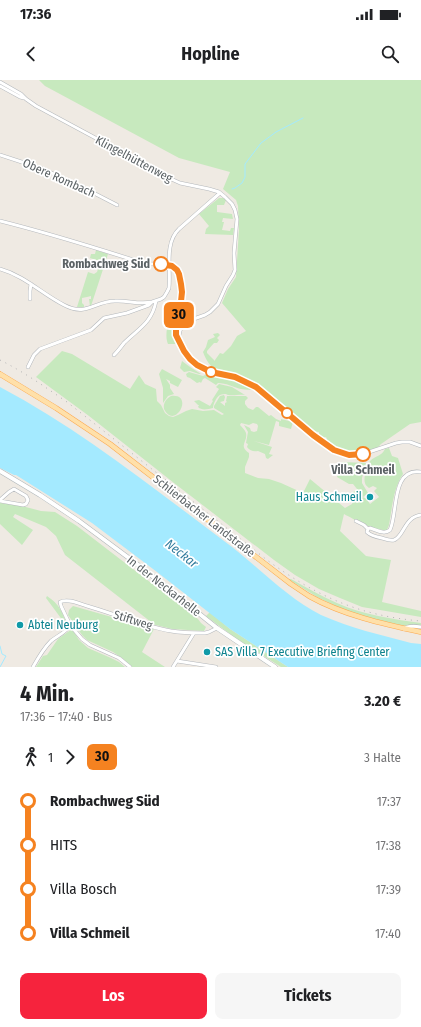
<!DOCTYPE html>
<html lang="de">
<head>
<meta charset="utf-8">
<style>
  :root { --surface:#fff; --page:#f6f6f6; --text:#202124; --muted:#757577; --accent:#f6233d }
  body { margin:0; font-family:"Fira Sans Condensed",sans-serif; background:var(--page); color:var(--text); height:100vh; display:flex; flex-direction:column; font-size:15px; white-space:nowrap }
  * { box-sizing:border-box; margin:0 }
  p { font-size:13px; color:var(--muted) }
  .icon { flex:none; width:22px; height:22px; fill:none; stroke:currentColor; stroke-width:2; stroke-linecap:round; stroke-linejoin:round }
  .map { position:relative; height:587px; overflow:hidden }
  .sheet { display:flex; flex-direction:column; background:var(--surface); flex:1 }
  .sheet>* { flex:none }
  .badge { padding:0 8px; border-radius:6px; font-size:14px; line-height:26px }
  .map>.badge { position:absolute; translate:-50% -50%; box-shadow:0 0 0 2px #fff }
  .legs { display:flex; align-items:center; gap:6px; height:44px; padding:0 20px; font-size:13px }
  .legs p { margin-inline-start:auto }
  .head { display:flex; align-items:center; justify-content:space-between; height:68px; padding:0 20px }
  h1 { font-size:22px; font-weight:700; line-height:30px }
  .cta { display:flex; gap:8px; margin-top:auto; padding:8px 20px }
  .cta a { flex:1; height:46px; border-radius:8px; background:var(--accent); color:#fff; font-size:16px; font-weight:700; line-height:46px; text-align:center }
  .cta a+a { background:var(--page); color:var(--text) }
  ul { padding:0 20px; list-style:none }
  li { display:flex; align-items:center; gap:14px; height:44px; font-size:15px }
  li i { display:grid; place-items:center; width:6px; height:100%; margin:0 5px; background:currentColor }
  li i::after { content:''; width:10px; height:10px; margin:-5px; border:3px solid; border-radius:50%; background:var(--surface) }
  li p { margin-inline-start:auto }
  li:first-child i { background:linear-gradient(#0000 50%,currentColor 0) }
  li:last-child i { background:linear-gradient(currentColor 50%,#0000 0) }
  .status { display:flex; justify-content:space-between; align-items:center; height:28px; padding:0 20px; background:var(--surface); direction:ltr }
  .status svg { height:11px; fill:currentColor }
  header { display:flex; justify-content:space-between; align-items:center; height:52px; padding:0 20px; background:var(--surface); font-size:18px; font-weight:700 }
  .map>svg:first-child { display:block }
</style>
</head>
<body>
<div class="status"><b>17:36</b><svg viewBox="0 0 49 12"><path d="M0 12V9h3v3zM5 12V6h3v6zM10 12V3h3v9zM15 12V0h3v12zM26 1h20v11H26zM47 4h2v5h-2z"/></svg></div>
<header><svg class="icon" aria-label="back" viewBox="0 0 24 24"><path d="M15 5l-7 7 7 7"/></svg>Hopline<svg class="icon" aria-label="search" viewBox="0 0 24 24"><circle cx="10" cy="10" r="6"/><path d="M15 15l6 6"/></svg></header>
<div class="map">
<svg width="421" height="587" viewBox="0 0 421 587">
  <rect width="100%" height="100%" fill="#efeae3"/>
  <path fill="#c7e9be" d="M39,0H421V342L410,344L381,364C371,377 342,376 330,365C328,363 327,359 326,357L322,358L323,360L317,356L319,355V352L311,351L259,306L236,296L220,292V289H219L218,291C210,287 206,280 203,272L206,267L208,260L215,257L213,254L218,253L220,255L217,258L219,260L217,263H214L207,271V273L215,281V280L220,273L223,274L231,266L237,256L246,251L222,223L228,209L236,197L239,149L238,126L236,120L223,109L230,92L179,78L45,6Z
    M219,118H223L226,120L224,125H217V132L232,134L233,139L223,138L222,142H224L222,150L230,151L231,148H234L233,155L205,154L206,149L209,146L199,134Z
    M96,170L108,174L91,226H90L89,219H91V216L87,217L82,218V223L84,225V227H77L88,192L94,194L97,192L99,186L95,185L96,180L90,178L91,174H95Z
    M173,239L175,240C172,251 172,255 177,264H168C165,257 167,249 168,242Z
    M62,271L72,274L130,309L139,295L145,304L156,309L157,321L161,325L165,333L169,336L173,337L178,335L186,331L192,329L203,331L214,330L222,335L224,334L214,328V326L220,316L224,315L225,317L224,321L220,322L225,326V323L227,322L226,321L227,316H246L248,318L245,321V324L248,328L253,330L256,327H258L269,336L271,335L276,339L281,341V339L293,342L291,349L279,346V342L276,341L269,365L254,361L272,367L269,374L273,375L268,379L266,378L265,374L258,371C254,372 250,371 247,367L248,364L246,363L248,352L244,345L250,348L251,351L254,352L257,351L258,346L257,344L253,343L249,345L241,343L240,345C242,347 245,350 246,353C248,362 238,365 249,373V377L245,387V393L258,398L269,399L281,403L303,413L310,399L345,428L352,424L354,419L351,414L357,409L353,404H349L337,397L342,382L366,383L362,398V403L368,413L363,417L364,418H366L370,424L379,417L374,411L377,408L373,406L369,408C367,406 365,405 365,403C363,399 367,385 370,381C375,376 382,376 385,369L389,368L392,376L398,378L403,394C393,409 392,429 389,445L387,450C375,451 355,440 344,434L340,451L366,476L391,480L382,522L421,531V537L380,530L362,527L340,518L319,509L295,495L274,480L174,403L89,336L36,297Z
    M182,281C188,286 195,290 201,294H199L190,291L184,292L180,288Z
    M162,289L182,300L178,307L170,303V301L166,299L170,305V308L174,314L168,316L163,323V308L159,294Z
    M189,292L203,296L207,294L234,300L258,310C252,310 247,310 241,309C233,307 226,303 218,303L216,305L205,298L203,299L201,303L200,302L197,303L190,298L187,297L186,294Z
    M219,304L232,307L245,315C239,314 230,317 226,314C224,314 222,314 220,315C216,317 213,325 213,328C208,329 202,331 198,327L199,325H198L194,321L199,320L210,326L213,321L212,320L219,309L216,307Z
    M171,316C195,313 175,351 164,329C163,323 166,319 171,316Z
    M0,423L22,426L41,431L55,432L77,446L198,539L201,543L206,547L204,551L172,549L152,544L151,542L65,475L56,456L46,447L15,434L13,437L33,450L22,465L0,444Z
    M288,499H291C306,507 321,516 337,523C364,535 392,539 421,543V545L400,546L372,539L342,529L317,517Z
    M47,516C60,525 62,531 67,545H66L46,518Z
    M73,526L154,549L142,572L165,587H132L122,578L113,572L87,560L82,555L68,535L69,530Z
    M210,532L230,549L288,587H281L234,557L206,536Z
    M72,549L79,560L88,568L111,578L119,582L125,587H36L43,576L47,575L58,559Z"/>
  <path fill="#a4eaff" d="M0,307C83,351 157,411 232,467C260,489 290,520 321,535C350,548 381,555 411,563L421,564V587H288L230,549L157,492L92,443L16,395H14L0,388Z"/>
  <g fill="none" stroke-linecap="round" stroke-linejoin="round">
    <path stroke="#a4eaff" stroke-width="1" d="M232,109L235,108L242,103L245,97V84L261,63L276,52L303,38
      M0,566L2,574L6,576L0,587"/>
    <g stroke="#b4b8bc" stroke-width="4">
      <path id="minor" d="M0,2L21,14L26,19L36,26L101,61L169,98L180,103L209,109L219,112L225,117L232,124L235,130L237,139L234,173L235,190L233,195L226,206L218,224L210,232L205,235L188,241L183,244L180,251L178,260
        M0,6L20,17L24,18
        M0,75L43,89L84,108L117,125
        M0,141C48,153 96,168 143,183C154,186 171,180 178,191C187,206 179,235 175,251L176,257L184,271L190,279L197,285L211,292L235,297L256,307L313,355L327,365L339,372L350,376L363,374L396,363L402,362H410L421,366
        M0,189C25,196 42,214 64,225C87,237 94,221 115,221C128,220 138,225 152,222
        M30,219V211L31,204
        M114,275C118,271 121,267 124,263C138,249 152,243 156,221
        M28,287L34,275L40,269L91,250L104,238L127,233L149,225L152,222L161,219L164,217L167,212L169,208C171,190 164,163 179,149L220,113
        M421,392C391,387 398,433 390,450C384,455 377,450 370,448L368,449L367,452C371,456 376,457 382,458C385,459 390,461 394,460C404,457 404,437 421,435
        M0,420L9,412L14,409L26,416L28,420L26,424L23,425L0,421
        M356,441L364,445L368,449
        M404,549C408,545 415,546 421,547
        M177,581L216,587
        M33,587C38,578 44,568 51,561C57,556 67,552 70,545
        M130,587L119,578L90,565L82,559L70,545L61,526L60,522C68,518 80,524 87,526C115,534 142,546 171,551C182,553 194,553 205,553L209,552L217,548
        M173,587L194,553"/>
    </g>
    <g stroke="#b2b9bc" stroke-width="5">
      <path id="secondary" d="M0,391L40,415L79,441L141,487L217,548L275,587"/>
    </g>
    <g stroke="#fca950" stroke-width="5.5">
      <path id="primary" d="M0,294L56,328L110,364L291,504C297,508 303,512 309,516C343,535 383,544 421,552"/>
    </g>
    <use href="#minor" stroke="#fff" stroke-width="3"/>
    <use href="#secondary" stroke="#fff" stroke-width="4"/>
    <use href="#primary" stroke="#ffe0a9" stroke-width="4.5"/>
    <path stroke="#b3b4b5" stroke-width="1" stroke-dasharray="1 5" stroke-linecap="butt" d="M0,280C24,292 45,307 67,322L267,480C316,516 360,536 421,541"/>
  </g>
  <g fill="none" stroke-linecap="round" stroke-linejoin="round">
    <g stroke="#fff" stroke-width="9">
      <path id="line-1" d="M161,184L172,186L177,190L179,194L181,204L182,212L180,231L176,249V255L184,271L190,279L197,285L211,292L235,297L256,307L313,355L334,370L349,375L363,374"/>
    </g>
    <use href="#line-1" stroke="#f58220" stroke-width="6"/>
  </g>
  <g fill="#fff" stroke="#f58220" stroke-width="2">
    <circle cx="161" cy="184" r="7"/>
    <circle cx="211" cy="292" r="5"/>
    <circle cx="287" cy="333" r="5"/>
    <circle cx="363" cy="374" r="7"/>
  </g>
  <g fill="#0f9aa8" stroke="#fff" stroke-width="1.5">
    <circle cx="370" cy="417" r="4"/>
    <circle cx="20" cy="545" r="4"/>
    <circle cx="207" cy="572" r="4"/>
  </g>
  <g text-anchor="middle" stroke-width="3.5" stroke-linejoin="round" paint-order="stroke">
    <g font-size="12" fill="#5b6265" stroke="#fff">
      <text transform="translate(134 79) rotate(28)" y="4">Klingelhüttenweg</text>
      <text transform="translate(59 98) rotate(24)" y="4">Obere Rombach</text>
      <text transform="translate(204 436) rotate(38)" y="4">Schlierbacher Landstraße</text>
      <text transform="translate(164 506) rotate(38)" y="4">In der Neckarhelle</text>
      <text transform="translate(133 540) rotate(17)" y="4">Stiftweg</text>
    </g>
    <g font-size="12" font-weight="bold" fill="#5b6265" stroke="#fff" text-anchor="end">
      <text x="150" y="188">Rombachweg Süd</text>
      <text x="363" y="394" text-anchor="middle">Villa Schmeil</text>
    </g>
    <g font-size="12" fill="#0d838f" stroke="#fff" text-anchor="start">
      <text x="362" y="421" text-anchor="end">Haus Schmeil</text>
      <text x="28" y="549">Abtei Neuburg</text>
      <text x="215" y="576">SAS Villa 7 Executive Briefing Center</text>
    </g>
    <g font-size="13" font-style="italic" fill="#327c9d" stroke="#fff">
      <text transform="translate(182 473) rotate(38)" y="5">Neckar</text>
    </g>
  </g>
</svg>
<b class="badge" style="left:179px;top:235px;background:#f58220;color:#111">30</b>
</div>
<section class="sheet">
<div class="head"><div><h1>4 Min.</h1><p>17:36 – 17:40 · Bus</p></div><b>3.20 €</b></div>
<div class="legs"><svg class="icon" aria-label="walk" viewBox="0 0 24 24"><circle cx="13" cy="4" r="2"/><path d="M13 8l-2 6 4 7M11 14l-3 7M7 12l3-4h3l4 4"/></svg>1<svg class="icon" aria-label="forward" viewBox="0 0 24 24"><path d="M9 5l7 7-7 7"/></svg><b class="badge" style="background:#f58220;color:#111">30</b><p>3 Halte</p></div>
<ul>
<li><i style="color:#f58220"></i><b>Rombachweg Süd</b><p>17:37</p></li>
<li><i style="color:#f58220"></i><span>HITS</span><p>17:38</p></li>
<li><i style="color:#f58220"></i><span>Villa Bosch</span><p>17:39</p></li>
<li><i style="color:#f58220"></i><b>Villa Schmeil</b><p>17:40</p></li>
</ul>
<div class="cta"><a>Los</a><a>Tickets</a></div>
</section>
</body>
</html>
